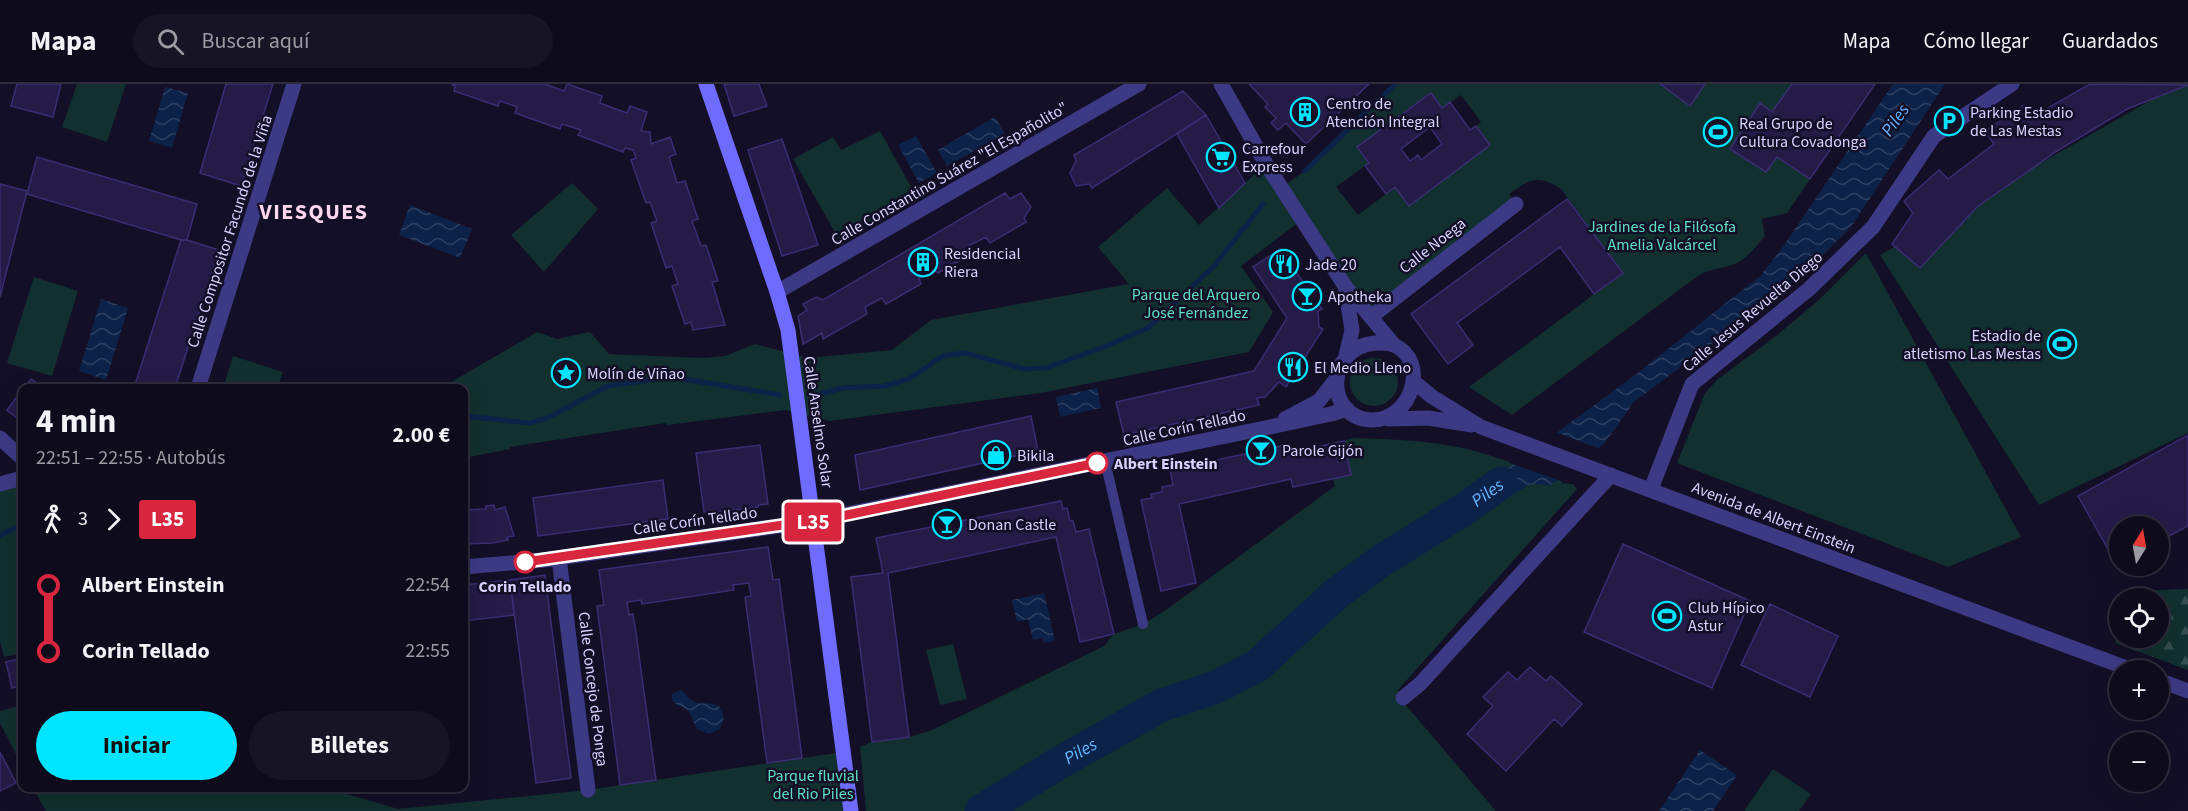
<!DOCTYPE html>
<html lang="es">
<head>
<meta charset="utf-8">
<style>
  :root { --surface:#0e0b1c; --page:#171425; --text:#f1f3f6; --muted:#9b9ba3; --line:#2e2b3b; --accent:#00e5ff }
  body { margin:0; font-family:"Source Sans 3",sans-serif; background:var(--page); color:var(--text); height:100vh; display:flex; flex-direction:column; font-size:22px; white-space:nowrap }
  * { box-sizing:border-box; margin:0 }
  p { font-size:20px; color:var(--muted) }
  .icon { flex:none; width:33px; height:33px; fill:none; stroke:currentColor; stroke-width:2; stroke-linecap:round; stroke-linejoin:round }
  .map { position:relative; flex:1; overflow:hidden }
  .panel { position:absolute; left:18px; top:300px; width:450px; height:408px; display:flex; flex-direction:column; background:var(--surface); border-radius:12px; box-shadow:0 6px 24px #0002,0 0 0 2px var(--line) }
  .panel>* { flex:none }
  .badge { padding:0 12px; border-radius:4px; font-size:21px; line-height:39px }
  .needle { width:39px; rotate:11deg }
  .buttons { position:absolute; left:2109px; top:432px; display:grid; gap:12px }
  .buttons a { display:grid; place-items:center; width:60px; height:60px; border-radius:50%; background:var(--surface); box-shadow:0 6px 24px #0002,0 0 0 2px var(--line); font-size:30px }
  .map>.badge { position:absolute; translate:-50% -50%; box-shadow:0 0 0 3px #fff }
  .legs { display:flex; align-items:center; gap:9px; height:66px; padding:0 18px; font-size:20px }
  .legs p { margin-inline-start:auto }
  .overview { display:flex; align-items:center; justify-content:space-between; height:102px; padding:0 18px }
  h1 { font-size:33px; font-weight:700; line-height:45px }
  .primary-button { display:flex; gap:12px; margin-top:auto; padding:12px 18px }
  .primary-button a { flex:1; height:69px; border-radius:36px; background:var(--accent); color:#111; font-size:24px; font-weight:700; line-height:69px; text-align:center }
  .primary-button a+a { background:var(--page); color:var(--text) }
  ul { padding:0 18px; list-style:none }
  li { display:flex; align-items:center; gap:21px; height:66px; font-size:22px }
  li i { display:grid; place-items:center; width:9px; height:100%; margin:0 8px; background:currentColor }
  li i::after { content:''; width:15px; height:15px; margin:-8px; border:4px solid; border-radius:50%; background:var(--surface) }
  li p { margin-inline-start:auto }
  li:first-child i { background:linear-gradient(#0000 50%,currentColor 0) }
  li:last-child i { background:linear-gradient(currentColor 50%,#0000 0) }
  header { display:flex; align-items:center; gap:36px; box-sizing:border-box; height:84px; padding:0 30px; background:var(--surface); border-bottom:2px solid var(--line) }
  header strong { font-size:28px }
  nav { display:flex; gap:33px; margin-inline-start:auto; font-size:21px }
  .search { width:420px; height:54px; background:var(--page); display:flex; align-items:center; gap:15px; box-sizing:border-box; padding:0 21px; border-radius:33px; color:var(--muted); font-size:22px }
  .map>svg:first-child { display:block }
</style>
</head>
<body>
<header>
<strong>Mapa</strong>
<div class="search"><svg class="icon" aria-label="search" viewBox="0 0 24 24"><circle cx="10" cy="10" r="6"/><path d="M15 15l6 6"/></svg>Buscar aquí</div>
<nav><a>Mapa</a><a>Cómo llegar</a><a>Guardados</a></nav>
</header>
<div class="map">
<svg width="2188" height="727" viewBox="0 0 2188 727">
  <defs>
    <pattern id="forest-firs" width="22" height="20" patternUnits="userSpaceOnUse" patternTransform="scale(1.5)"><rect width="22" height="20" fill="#12302f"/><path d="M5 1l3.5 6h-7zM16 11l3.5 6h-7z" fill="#344d4e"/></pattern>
    <pattern id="water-waves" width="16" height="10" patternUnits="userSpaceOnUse" patternTransform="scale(1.5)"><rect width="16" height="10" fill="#0c2248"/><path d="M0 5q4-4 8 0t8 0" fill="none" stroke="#2f4163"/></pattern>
  </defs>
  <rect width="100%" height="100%" fill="#130f26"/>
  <path fill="#12302f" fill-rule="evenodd" d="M77,0H126L107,58L62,43Z
    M1395,0H1875L1787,129L1762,135L1765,152C1756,163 1746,176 1732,181C1720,185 1710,185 1699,191L1512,331L1469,303L1623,189L1561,105C1539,90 1529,95 1509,110L1516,120L1372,232L1303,135L1241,182L1273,228L1249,268L1040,309L830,337L785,326L667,341L666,339L510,363V365L464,374V304H441L537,248L557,255L590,248L609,270L702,274L725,272L755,260L808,274L892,266L931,236L1129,200L1098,163L1167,104L1199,141L1266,80L1282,103L1305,87ZM1431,9L1442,24L1461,11L1481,38L1476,42L1490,61L1409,122L1395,103L1358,131L1336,103L1369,79L1357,63Z
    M2179,0H2188V349L2039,421L1880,171Z
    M880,47L916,112L840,157L793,75L833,53L841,66Z
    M572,99L598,125L544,188L511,151Z
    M1866,169L2021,453L1948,483L1677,379L1705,309L1718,295L1776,252L1819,216Z
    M34,193L78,207L52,292L7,279Z
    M233,272L283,288L277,304H223Z
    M1350 298a24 24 0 1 1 48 0a24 24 0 1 1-48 0Z
    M1352,354C1387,355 1422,356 1457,363C1493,370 1528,385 1562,397V399L1573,400L1577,405L1398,606L1405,620L1496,727H866L860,663L872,658L909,653L932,646L1104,562L1114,550L1143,540L1166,526L1335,402L1333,394L1351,391L1344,357Z
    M22,394V569L4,573L0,557V400Z
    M953,560L967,615L940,621L926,566Z
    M22,621V682L0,639V627Z
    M843,668L851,727H46L33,704H327L398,725L588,706Z
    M1773,685L1811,710L1799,727H1744Z"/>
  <path fill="url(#forest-firs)" d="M2188,505V586L2115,559L2119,548L2120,554H2158V514H2135L2138,507Z"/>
  <path fill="url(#water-waves)" d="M1893,0H1945L1851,143L1803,191L1634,318L1604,360L1551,401L1531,400L1510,412L1466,424L1495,394L1635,291L1760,192L1780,167Z
    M165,3L188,9L172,64L149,57Z
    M995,33L1005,50L947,82L938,66Z
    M916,52L937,89L919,99L898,61Z
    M410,121L472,145L460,174L399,151Z
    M101,215L128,224L106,296L79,287Z
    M1097,304L1101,324L1060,333L1056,313Z
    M1044,509L1055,557L1044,559L1042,554L1033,556L1028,535L1017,538L1012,516Z
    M680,606C686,609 687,614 693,617C701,622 710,617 719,622L724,633L720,645L709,650L697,645C693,639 693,632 688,627C683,621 676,623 672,616V610Z
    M1700,666L1737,691L1713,727H1659Z"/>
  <path fill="#130f26" d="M1553,347L1602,366L1561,397L1510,379Z"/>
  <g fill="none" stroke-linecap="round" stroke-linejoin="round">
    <path stroke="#0c2248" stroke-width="5" d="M1305,87L1395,0
      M815,311L843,304L884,302L909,295L943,272L965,269L1025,285L1046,284L1109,261L1148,244L1214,182L1263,120
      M464,332L530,339L547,334L608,302L671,293L780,311
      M0,451L22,441"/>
    <path stroke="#0c2248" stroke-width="33" id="s1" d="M981,727L1059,679L1162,621L1216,603L1257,582L1337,509L1381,477L1466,424L1501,399"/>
  </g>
  <path fill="#241b47" stroke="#3b2d73" stroke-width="1.5" fill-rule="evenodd" d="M17,0H61L53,33L11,22Z
    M226,0H273L241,102L200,89Z
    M451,0H545L564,7L567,0L602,12L600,19L613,24L627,29L630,22L647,28L641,47L650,48L651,60L670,53L676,70L669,73L677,99L685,97L698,135L692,137L701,162L706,161L718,197L712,198L725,241L693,246L691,238L685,240L672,202L678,200L672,182L666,184L651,139L657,137L650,118L646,119L631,76L636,74L633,66L625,64L623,68L578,51L581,46L562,40L560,45L515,29L517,23L500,17L498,22L454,7L455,2Z
    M724,0H759L767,22L734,32Z
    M1249,0H1369L1306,60L1286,39L1278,46L1271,39L1276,34L1265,23L1268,20Z
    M1660,0H1705L1690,22Z
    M1792,0H1875L1810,95L1777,73L1766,88L1730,65L1760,19L1772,28Z
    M2090,0L2188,1L2127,25L2057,67L1977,123L1920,184L1892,160L1913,129L1904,117L1939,86L1948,95L1994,60L1985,47L2024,21L2032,33Z
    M1183,7L1206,31L1092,104L1089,100L1076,102L1070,89L1076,77L1074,71Z
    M1431,9L1442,24L1450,18L1470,46L1476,42L1490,61L1409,122L1395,103L1386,110L1365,82L1369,79L1357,63ZM1430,43L1442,60L1421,76L1418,71L1410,77L1401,65Z
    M1206,31L1245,99L1219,124L1177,50Z
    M782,55L818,161L782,172L748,66Z
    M37,73L197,120L187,156H181L27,110Z
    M0,100L27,107L0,213Z
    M1005,109L1010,115L1021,109L1031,123L1024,134L1026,138L990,159L986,153L968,162L972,170L938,189L934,186L919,194L921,200L886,220L882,214L865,223L867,230L823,255L822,249L803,260L798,232L807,226L803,220L816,213L823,216Z
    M1567,115L1623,189L1594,210L1560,163L1457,239L1473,261L1448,280L1411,230Z
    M181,156H187L219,166L175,304H134Z
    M1280,165L1322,225L1318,227L1319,243L1323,245L1286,303L1279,298L1265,313L1257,314L1259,321L1124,351L1116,318L1254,287L1287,234L1253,183Z
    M31,295L44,304H24Z
    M22,306V338L7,326Z
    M1031,332L1038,367L860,406L855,371Z
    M2188,351V442L2158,458V442H2120V480L2117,481L2078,412Z
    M1344,357L1351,391L1293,403L1291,395L1179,420L1196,499L1161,507L1141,416L1152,414L1151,410L1162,408V403L1173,401L1170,386L1286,361L1288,369Z
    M760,361L768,420L758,421V423L714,429V427L704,428L696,369Z
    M663,396L668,435L538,452L533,414Z
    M1061,417L1063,425L1067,424L1070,437H1073L1076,448L1089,445L1114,550L1080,558L1056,453L888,489L909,653L872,658L851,493L883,489L876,454Z
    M494,421L495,426L505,423L514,452L507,453L508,456L493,459L464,460V426L486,425V422Z
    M1623,460L1750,517L1712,604L1584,548Z
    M768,463L773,496L779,495L802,674L767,679L745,513L751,512L749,499L733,501L734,506L642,520L641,516L627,518L629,531L633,530L636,549L656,696L620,701L597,522L604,521L599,486Z
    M545,491L571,694L536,699L510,496Z
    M510,496L514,531L464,537V501Z
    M1770,520L1838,552L1810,613L1741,581Z
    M22,574V601L12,604L6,578Z
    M1530,583L1546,597L1551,592L1582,620L1562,642L1554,635L1506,687L1467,650L1493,622L1483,613L1508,588L1517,596Z
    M0,668L16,699L0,707Z"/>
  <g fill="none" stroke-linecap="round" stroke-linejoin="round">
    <path stroke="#3d3a85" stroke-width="10" d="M1105,377L1143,540"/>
    <path stroke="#3d3a85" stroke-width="15" d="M777,208L1139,0
      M1372,232L1516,120
      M198,304L294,0
      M0,354L22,374
      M0,400L22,394
      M1651,405L1692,300L1809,205L1873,143L1934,52L2012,0
      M559,474L588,706
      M464,483L545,476L813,437
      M1403,614L1420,600L1611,391"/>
    <path stroke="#3d3a85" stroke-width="15" d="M1221,0L1266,80L1345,202L1394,261
      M1345,202L1352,246L1346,272
      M1375,259C1381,259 1389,259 1394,261C1430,277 1412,336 1372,336C1325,335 1324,264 1375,259Z
      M1413,297L1431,312L1481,343L2132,586
      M1285,335L1319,317L1336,295
      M1389,335L1428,334L1472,341
      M813,437L1270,343L1331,330L1347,325
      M2158,596L2188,607"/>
    <path stroke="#6f6bff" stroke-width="15" d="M706,0L777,208L788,246L851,727"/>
  </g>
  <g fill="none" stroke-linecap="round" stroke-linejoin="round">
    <g stroke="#fff" stroke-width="14">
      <path id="line-1" d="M525,478L832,434L1097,379"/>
    </g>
    <use href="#line-1" stroke="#d7263d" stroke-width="9"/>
  </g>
  <defs>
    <g id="building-ring" transform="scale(1.5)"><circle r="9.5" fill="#130f26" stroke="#00e5ff" stroke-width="1.5"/><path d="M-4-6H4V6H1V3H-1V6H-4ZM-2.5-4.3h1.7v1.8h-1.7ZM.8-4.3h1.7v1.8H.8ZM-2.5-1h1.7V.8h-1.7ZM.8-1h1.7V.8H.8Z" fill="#00e5ff"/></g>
    <g id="parking-ring" transform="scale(1.5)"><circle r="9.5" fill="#130f26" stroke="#00e5ff" stroke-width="1.5"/><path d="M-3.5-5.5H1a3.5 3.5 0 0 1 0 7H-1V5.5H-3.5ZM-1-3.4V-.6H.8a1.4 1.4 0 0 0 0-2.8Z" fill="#00e5ff"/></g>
    <g id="stadium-ring" transform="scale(1.5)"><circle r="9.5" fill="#130f26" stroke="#00e5ff" stroke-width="1.5"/><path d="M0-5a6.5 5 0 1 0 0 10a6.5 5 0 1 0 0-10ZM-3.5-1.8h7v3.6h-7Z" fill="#00e5ff"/></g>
    <g id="supermarket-ring" transform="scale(1.5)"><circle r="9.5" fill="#130f26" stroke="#00e5ff" stroke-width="1.5"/><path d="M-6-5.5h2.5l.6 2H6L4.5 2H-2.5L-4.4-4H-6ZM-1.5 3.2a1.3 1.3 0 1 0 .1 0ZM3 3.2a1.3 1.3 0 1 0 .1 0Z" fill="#00e5ff"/></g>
    <g id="restaurant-ring" transform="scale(1.5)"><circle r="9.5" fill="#130f26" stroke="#00e5ff" stroke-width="1.5"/><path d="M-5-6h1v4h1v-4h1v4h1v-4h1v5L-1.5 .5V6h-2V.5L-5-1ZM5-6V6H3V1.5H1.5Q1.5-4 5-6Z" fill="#00e5ff"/></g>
    <g id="bar-ring" transform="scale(1.5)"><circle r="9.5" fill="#130f26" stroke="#00e5ff" stroke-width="1.5"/><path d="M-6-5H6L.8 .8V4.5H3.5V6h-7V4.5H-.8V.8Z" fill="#00e5ff"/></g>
    <g id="sight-ring" transform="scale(1.5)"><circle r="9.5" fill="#130f26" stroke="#00e5ff" stroke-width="1.5"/><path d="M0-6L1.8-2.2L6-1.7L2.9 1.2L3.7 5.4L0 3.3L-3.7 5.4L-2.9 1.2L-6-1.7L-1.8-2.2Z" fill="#00e5ff"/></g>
    <g id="shop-ring" transform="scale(1.5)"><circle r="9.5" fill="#130f26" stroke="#00e5ff" stroke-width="1.5"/><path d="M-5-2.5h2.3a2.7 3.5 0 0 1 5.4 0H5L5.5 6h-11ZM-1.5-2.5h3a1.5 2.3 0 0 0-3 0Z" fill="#00e5ff"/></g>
  </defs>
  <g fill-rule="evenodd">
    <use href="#building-ring" x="1305" y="28"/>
    <use href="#parking-ring" x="1949" y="37"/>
    <use href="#stadium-ring" x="1718" y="48"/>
    <use href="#supermarket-ring" x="1221" y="73"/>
    <use href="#building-ring" x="923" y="178"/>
    <use href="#restaurant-ring" x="1284" y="180"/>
    <use href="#bar-ring" x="1307" y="212"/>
    <use href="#stadium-ring" x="2062" y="260"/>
    <use href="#restaurant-ring" x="1293" y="283"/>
    <use href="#sight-ring" x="566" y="289"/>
    <use href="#bar-ring" x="1261" y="366"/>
    <use href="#shop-ring" x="996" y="371"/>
    <use href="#bar-ring" x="947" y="440"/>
    <use href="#stadium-ring" x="1667" y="532"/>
  </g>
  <g fill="#fff" stroke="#d7263d" stroke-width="3">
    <circle cx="1097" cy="379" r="10"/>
    <circle cx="525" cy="478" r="10"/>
  </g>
  <g text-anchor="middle" stroke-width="5" stroke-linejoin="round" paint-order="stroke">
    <g font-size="16" fill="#d9d4ff" stroke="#130f26" text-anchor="start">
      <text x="1326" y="25">Centro de<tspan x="1326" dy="18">Atención Integral</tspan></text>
      <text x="1970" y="34">Parking Estadio<tspan x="1970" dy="18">de Las Mestas</tspan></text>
      <text x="1739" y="45">Real Grupo de<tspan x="1739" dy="18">Cultura Covadonga</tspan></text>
      <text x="1242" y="70">Carrefour<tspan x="1242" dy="18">Express</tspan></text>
      <text x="944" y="175">Residencial<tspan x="944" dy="18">Riera</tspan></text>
      <text x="1305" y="186">Jade 20</text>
      <text x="1328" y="218">Apotheka</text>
      <text x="2041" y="257" text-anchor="end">Estadio de<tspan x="2041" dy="18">atletismo Las Mestas</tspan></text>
      <text x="1314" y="289">El Medio Lleno</text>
      <text x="587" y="295">Molín de Viñao</text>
      <text x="1282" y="372">Parole Gijón</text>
      <text x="1017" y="377">Bikila</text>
      <text x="968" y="446">Donan Castle</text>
      <text x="1688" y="529">Club Hípico<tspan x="1688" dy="18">Astur</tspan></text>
    </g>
    <g font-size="16" fill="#d9d4ff" stroke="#130f26">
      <text transform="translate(949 89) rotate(-30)" y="6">Calle Constantino Suárez "El Españolito"</text>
      <text transform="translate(229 147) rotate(-72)" y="6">Calle Compositor Facundo de la Viña</text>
      <text transform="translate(1432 161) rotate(-38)" y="6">Calle Noega</text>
      <text transform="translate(1752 227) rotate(-40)" y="6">Calle Jesus Revuelta Diego</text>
      <text transform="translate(819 338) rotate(82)" y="6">Calle Anselmo Solar</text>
      <text transform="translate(1184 343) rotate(-12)" y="6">Calle Corín Tellado</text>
      <text transform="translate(1774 433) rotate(21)" y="6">Avenida de Albert Einstein</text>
      <text transform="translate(695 436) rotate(-8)" y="6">Calle Corín Tellado</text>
      <text transform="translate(594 605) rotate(83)" y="6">Calle Concejo de Ponga</text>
    </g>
    <g font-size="16" fill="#5fe0c0" stroke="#130f26">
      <text x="1662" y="148">Jardines de la Filósofa<tspan x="1662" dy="18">Amelia Valcárcel</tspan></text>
      <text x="1196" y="216">Parque del Arquero<tspan x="1196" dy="18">José Fernández</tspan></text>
      <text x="813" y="697">Parque fluvial<tspan x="813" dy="18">del Rio Piles</tspan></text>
    </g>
    <g font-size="16" font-weight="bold" fill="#d9d4ff" stroke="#130f26" text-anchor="start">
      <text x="1114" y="385">Albert Einstein</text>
      <text x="525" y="508" text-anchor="middle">Corin Tellado</text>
    </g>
    <g font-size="18" font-style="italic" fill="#62b6ff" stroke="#130f26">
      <text transform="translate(1895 36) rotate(-55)" y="6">Piles</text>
      <text dy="6" stroke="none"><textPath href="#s1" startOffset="602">Piles</textPath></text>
      <text dy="6" stroke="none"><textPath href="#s1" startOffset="116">Piles</textPath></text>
    </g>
    <g font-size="22" font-weight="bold" letter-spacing="1.5" fill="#ffd6f0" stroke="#130f26">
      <text x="314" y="135">VIESQUES</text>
    </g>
  </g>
</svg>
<div class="buttons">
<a><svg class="needle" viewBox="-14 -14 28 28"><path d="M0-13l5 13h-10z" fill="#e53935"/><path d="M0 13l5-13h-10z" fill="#9b9ba3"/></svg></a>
<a><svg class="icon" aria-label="locate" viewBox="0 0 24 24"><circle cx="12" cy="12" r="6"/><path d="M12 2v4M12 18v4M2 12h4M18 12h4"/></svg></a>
<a>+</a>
<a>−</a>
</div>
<b class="badge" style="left:813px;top:438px;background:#d7263d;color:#fff">L35</b>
<section class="panel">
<div class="overview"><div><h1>4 min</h1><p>22:51 – 22:55 · Autobús</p></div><b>2.00 €</b></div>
<div class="legs"><svg class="icon" aria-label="walk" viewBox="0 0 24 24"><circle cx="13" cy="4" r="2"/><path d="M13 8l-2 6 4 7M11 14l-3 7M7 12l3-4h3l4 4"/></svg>3<svg class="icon" aria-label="forward" viewBox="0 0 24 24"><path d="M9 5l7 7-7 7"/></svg><b class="badge" style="background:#d7263d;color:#fff">L35</b></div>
<ul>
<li><i style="color:#d7263d"></i><b>Albert Einstein</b><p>22:54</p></li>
<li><i style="color:#d7263d"></i><b>Corin Tellado</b><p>22:55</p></li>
</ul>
<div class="primary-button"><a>Iniciar</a><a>Billetes</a></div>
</section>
</div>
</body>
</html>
